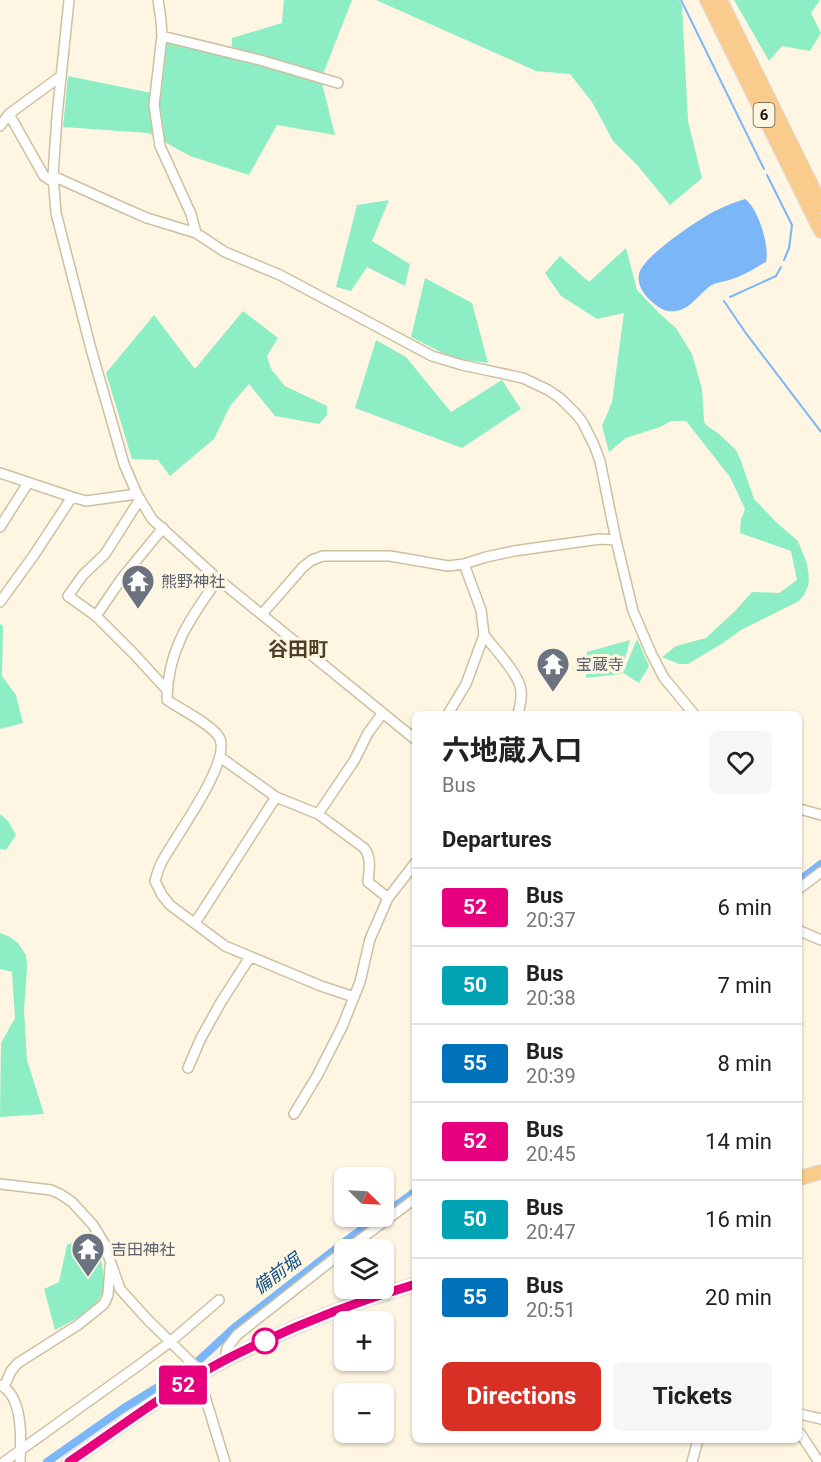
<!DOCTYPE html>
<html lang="en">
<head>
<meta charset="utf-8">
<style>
  :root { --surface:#fff; --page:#f6f6f6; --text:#222; --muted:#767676; --line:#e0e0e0; --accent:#d93025 }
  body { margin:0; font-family:Roboto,"Noto Sans JP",sans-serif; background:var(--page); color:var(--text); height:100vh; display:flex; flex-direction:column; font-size:22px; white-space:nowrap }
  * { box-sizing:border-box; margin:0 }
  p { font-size:20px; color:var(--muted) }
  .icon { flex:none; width:33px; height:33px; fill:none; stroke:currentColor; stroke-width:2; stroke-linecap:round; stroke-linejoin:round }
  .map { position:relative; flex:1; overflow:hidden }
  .drawer { position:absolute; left:412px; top:711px; width:390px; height:732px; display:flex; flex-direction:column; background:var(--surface); border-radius:9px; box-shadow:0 2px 4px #0004 }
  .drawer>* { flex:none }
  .badge { padding:0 12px; border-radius:4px; font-size:21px; line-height:39px }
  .needle { width:39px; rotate:114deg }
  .tools { position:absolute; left:334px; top:1167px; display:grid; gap:12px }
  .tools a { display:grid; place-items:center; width:60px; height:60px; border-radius:9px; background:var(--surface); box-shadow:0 2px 4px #0004; font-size:30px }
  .map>.badge { position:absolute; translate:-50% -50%; box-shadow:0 0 0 3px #fff }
  h2 { padding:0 30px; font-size:22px; line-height:54px }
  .round { display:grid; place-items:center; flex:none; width:63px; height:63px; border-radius:9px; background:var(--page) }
  .head { display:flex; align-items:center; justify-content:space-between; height:102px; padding:0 30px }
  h1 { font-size:28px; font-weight:700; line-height:45px }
  .button { display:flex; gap:12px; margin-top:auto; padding:12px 30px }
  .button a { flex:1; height:69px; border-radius:9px; background:var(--accent); color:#fff; font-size:24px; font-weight:700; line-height:69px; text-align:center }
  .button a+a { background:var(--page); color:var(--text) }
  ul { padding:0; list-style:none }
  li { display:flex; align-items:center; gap:18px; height:78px; padding:0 30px; border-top:2px solid var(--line) }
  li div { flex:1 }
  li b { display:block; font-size:22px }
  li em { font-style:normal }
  li .badge { min-width:66px; font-weight:700; text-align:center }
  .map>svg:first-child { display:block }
</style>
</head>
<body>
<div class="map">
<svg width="821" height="1462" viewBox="0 0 821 1462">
  <rect width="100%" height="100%" fill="#fef6e2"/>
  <path fill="#8dedc4" d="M284,0H352L321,79L335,135L277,125L249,175L190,156L148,133L63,127L68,76L161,95L167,42L231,58L232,38L282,23Z
    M376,0H679L682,5L688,121L702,178L670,205L638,166L613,141L592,102L570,74L536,71Z
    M734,0H820L811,13L821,33L810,51L782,46L769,61Z
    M389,200L372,241L410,264L405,286L367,267L351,291L336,287L357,205Z
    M626,248L637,290L659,313L676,328L692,354L702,389L704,421L706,425L719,434L736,450L741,461L754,499L777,523L798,541L807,564L809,579L808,586L804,595L799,601L741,630L723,643L688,664H679L662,657L676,646L706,638L735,611L752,592L779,593L797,580L791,551L740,533L741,520L745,509L730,477L686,421H671L660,427L626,438L609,452L602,426L612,402L624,313L597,319L561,296L545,273L560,256L589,282Z
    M425,278L472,303L488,363L453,358L411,337Z
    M243,311L278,338L267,356L271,369L285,386L327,406V415L319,424L275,416L249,384L230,406L214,439L170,476L158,460L132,459L106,373L154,315L195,369Z
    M376,340L406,357L451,412L502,380L521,409L462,448L355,408Z
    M0,624L3,626L2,676L16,695L23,723L0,729Z
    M637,639L649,666L639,683L623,673Z
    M630,640L621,674L586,678L587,652Z
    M0,804V814L8,821L16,835L6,850L0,849Z
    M0,933L10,937L18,943L26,955L27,967L24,1011L27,1060L44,1114L0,1117L1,1043L15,1018L12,972L0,969Z
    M78,1240C84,1244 93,1249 98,1254C101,1259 103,1267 103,1273C109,1306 80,1316 55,1330L44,1289L59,1282L67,1245Z"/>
  <path fill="#7ab6f8" d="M745,199C758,208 770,246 766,262C755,268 742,277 729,280C723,282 717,282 712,285C699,293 691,309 676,311C664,313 656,306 648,298C642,292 637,283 639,274C642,257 699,219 715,211C725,206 735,202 745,199Z"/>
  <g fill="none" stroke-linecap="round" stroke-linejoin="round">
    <path stroke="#7ab6f8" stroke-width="2" d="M681,0L764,169
      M767,175L792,225L789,248L784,260
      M730,297L776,276L781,267
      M724,301L745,332L821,432"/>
    <path stroke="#7ab6f8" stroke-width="8" d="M800,880L821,864
      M384,1214L416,1191
      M197,1362L235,1327L355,1234L380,1216
      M47,1462L124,1408L192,1366"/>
    <g stroke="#cdc09f" stroke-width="12">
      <path id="minor" d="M69,0L57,116L53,176L56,213L91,349L124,464L137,494L152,519L218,579L416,740
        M158,0L161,20L162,36L154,105L160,146L191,214L196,233
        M162,36L260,60L338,83
        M9,114L44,176L53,182
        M0,126L9,114L61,76
        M53,176L124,208L147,218L196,233L225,252L280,275L432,356L462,365L523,378L548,390L560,398L577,415L583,423L594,445L600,461L616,540L633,611L651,653L664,678L694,714
        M0,473L72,497L34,555L0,602
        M72,497L86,501L137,494
        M0,527L28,483
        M163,528L122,578L96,616L134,654L167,690
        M218,579C191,617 167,650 167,700C180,709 211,724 219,737C233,760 175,837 163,860C159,866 157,874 155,881L162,895L170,905L225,946L321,986L354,997
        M262,614L303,567L312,560L323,556H390L448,566L464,564L486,557L514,551L600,539L616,540
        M96,616L68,596L83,575L105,554L140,499
        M484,635C494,648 516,671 520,686C523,695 520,705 518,714
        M448,714L466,684L484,635L481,610L464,564
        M220,757L276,797L318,814L364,848C372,858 369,869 368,882L388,898
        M800,809L821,815
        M318,814L354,761L368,733L382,714
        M800,888L821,872
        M195,923L276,797
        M800,931L821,940
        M188,1068L201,1038L221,1002L250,957
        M294,1114L317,1076L342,1027L360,982L370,939L388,898L416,862
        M0,1184L51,1190L60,1194L72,1202L93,1225L104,1243L120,1289L148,1320L196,1367L225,1462
        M346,1250L416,1198
        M225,1360L227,1348L237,1335L345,1250
        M0,1385C24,1396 21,1441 20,1462
        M4,1387L11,1371L18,1363L78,1325L104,1304L108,1295L110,1266
        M800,1414L821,1419
        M800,1433L819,1462
        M4,1462L139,1365L170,1342L219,1300
        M692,1462L698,1440"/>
    </g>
    <g stroke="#dfdedd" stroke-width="16">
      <path id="highway" d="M707,0L821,231
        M720,0L821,205
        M800,1178L821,1172
        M69,1462C120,1427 170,1389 226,1360C286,1329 350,1303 416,1284"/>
    </g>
    <use href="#minor" stroke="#fff" stroke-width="9"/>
    <use href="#highway" stroke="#f9cc8d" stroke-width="14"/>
  </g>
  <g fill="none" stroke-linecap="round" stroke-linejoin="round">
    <g stroke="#fff" stroke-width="14">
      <path id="line" d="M69,1462C120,1427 170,1389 225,1360C286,1329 350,1303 416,1284"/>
    </g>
    <use href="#line" stroke="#e6007e" stroke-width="9"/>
  </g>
  <defs>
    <g id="temple-pin" transform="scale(1.725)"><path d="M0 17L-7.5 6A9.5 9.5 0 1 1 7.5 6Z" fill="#6b7280" stroke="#fef6e2"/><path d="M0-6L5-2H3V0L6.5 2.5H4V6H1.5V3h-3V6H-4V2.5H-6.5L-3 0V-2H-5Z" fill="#fff"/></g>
  </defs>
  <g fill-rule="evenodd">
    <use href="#temple-pin" x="138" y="581"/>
    <use href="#temple-pin" x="553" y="664"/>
    <use href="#temple-pin" x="88" y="1249"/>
  </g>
  <circle fill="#fff" stroke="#e6007e" stroke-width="3" cx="265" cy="1341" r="12"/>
  <g text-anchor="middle" stroke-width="6" stroke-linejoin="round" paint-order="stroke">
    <rect fill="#fef6e2" stroke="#5e594a" stroke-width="1.5" x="753.5" y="103" width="21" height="24" rx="4.5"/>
    <g font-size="15" font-weight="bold" fill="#1a1609">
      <text x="764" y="120">6</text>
    </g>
    <g font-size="16" fill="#5b616d" stroke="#fef6e2" text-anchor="start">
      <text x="161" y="587">熊野神社</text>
      <text x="576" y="670">宝蔵寺</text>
      <text x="111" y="1255">吉田神社</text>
    </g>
    <g font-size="18" font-style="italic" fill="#104f8a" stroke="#fef6e2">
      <text transform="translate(277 1274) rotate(-37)" y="6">備前堀</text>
    </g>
    <g font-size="20" font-weight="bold" fill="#4c4124" stroke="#fef6e2">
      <text x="298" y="656">谷田町</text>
    </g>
  </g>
</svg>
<div class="tools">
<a><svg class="needle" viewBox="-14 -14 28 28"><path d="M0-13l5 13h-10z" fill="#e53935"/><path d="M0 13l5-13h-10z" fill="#767676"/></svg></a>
<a><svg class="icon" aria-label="layers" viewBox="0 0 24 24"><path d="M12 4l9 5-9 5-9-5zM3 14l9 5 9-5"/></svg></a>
<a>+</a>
<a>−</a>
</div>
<b class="badge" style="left:183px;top:1385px;background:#e6007e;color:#fff">52</b>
<section class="drawer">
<div class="head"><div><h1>六地蔵入口</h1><p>Bus</p></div><a class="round"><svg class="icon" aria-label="heart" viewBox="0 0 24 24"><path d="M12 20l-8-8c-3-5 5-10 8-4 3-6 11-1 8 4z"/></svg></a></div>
<h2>Departures</h2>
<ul>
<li><span class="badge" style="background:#e6007e;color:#fff">52</span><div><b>Bus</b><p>20:37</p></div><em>6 min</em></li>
<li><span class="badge" style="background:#00a3b4;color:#fff">50</span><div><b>Bus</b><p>20:38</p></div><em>7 min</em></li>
<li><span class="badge" style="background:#0072bc;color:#fff">55</span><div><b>Bus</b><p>20:39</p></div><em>8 min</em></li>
<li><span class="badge" style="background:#e6007e;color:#fff">52</span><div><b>Bus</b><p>20:45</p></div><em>14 min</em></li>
<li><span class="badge" style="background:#00a3b4;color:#fff">50</span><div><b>Bus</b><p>20:47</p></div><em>16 min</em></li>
<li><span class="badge" style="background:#0072bc;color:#fff">55</span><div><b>Bus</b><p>20:51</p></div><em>20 min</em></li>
</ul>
<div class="button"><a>Directions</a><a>Tickets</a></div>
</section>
</div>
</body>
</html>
